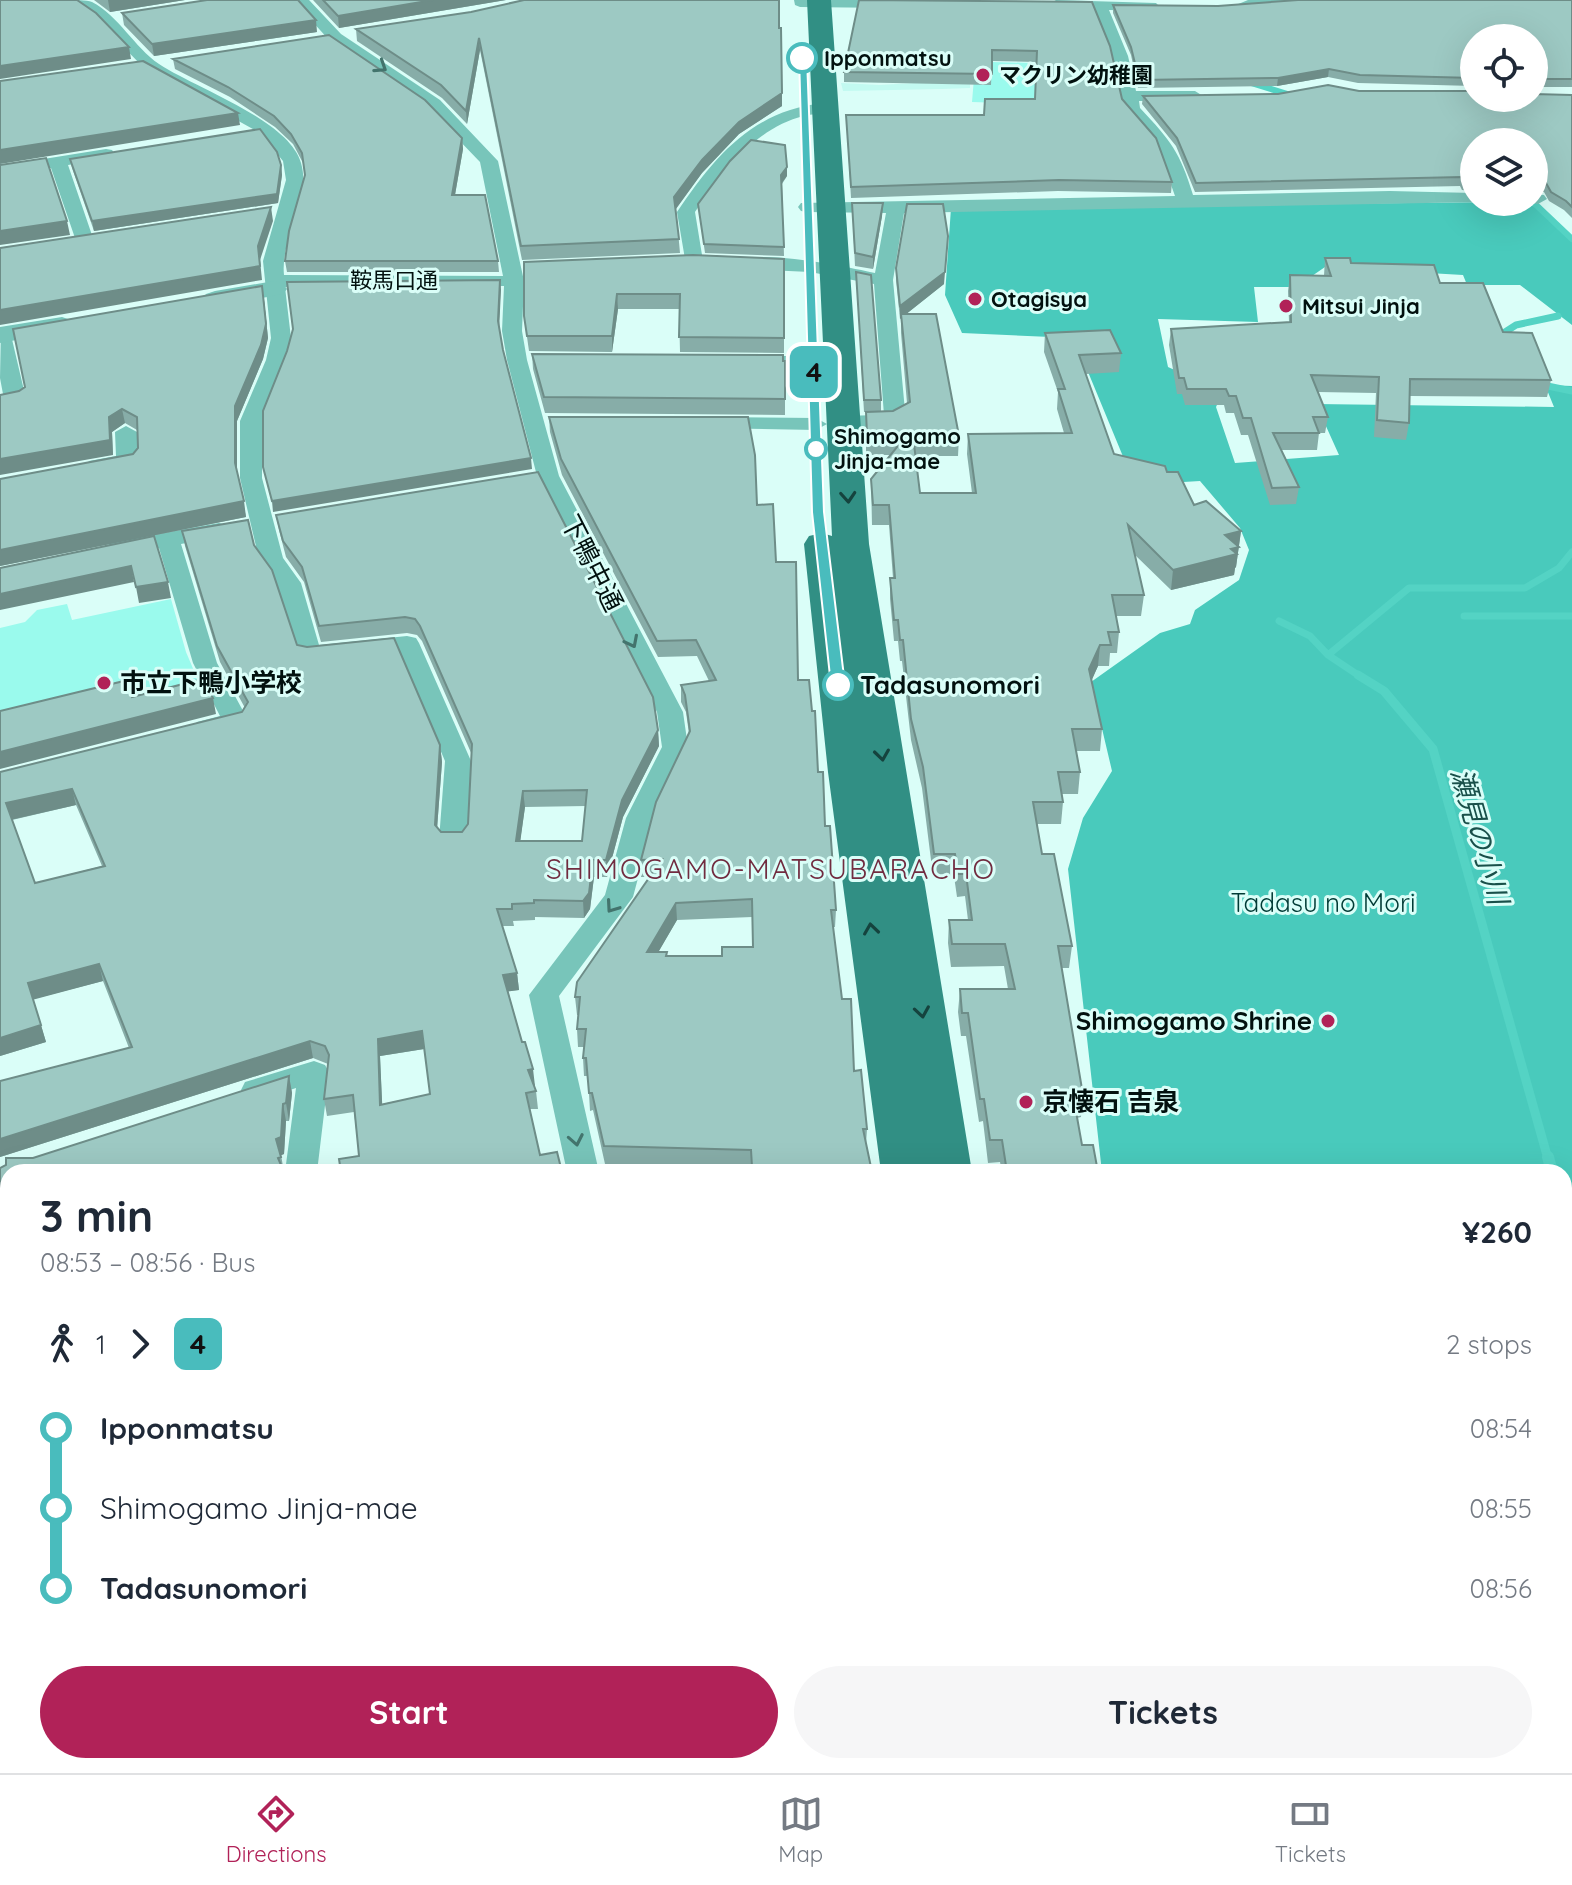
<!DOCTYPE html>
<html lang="en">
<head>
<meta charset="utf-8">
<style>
  :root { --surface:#fff; --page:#f6f6f7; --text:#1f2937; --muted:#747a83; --line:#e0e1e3; --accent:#b12258 }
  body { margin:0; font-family:Quicksand,"Noto Sans JP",sans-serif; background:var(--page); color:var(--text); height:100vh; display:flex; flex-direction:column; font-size:30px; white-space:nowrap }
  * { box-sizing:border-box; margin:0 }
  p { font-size:26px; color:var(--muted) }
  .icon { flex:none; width:44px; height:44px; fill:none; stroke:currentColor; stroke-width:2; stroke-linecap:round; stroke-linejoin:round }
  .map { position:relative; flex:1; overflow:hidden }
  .details { position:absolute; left:0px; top:1164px; width:1572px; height:610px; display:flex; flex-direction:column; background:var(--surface); border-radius:24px 24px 0 0; box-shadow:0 8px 32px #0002 }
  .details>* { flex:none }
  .badge { padding:0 16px; border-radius:12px; font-size:28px; line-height:52px }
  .tools { position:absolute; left:1460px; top:24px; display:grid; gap:16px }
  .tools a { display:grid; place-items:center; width:88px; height:88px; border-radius:50%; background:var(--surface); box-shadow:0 8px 32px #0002; font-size:40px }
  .map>.badge { position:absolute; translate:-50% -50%; box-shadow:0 0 0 4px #fff }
  .legs { display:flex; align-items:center; gap:12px; height:88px; padding:0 40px; font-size:26px }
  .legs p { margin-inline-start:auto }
  .head { display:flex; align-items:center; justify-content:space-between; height:136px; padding:0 40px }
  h1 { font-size:44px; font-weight:800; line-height:60px }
  .button { display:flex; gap:16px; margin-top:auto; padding:16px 40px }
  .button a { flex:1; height:92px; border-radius:48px; background:var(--accent); color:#fff; font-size:32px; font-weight:800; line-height:92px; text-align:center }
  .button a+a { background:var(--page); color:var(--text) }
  ul { padding:0 40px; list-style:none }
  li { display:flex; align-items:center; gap:28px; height:80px; font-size:30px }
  li i { display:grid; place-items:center; width:12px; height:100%; margin:0 10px; background:currentColor }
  li i::after { content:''; width:20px; height:20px; margin:-10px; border:6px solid; border-radius:50%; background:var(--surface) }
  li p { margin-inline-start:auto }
  li:first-child i { background:linear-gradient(#0000 50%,currentColor 0) }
  li:last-child i { background:linear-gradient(currentColor 50%,#0000 0) }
  .tab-bar { display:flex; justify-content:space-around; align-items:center; height:112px; border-top:2px solid var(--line); background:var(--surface); font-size:22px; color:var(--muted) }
  .tab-bar a { display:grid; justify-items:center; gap:4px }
  .tab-bar .current { color:var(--accent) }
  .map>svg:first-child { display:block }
</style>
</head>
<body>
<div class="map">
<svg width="1572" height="1773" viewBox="0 0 1572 1773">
  <rect width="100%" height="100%" fill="#dafef8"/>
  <path fill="#c2faf1" d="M970,80V88L942,89L843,91L841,83L879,85Z"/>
  <path fill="#9afaed" d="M992,62L1033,63L1038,104L972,102L974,78Z
    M171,599L186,652L200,685L143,699L139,690L0,724V628L25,622L37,610L67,604L72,620Z"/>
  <path fill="#49cabc" d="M1500,202L1541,207L1572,236V325L1520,285H1483L1472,297L1463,275L1325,267L1296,287H1254L1258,322L1158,319L1168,367L1223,392L1216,407L1235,463L1339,455L1316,404L1554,407L1545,385L1572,386V1773H1103L1101,1766H1564V1172H1102L1068,869L1083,818L1112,771L1091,682L1160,633L1190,624L1195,610L1239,580L1249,550L1240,528L1200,481L1167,483L1129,471L1074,338L962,333L945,295L951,208Z"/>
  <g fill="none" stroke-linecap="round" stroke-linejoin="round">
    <path stroke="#54d3c4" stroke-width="6" d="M1251,83L1294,96
      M1533,202L1572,239"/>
    <path stroke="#54d3c4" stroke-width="7" d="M1500,343L1502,334L1516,325L1558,316
      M1538,384L1572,391
      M1464,616H1572
      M1279,621L1310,636L1328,655
      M1361,677L1328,655L1409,588H1525L1559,568L1572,552"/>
    <path stroke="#54d3c4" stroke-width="9" d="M1358,675L1384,691L1433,749L1548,1159"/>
    <path stroke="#54d3c4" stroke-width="12" d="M1548,1157L1552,1172
      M1564,1216L1572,1245"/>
    <path fill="#78c5ba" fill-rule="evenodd" d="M68,0C76,0 86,0 92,2C119,16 134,47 159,64C195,88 289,120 301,163C312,201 280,237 284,275L503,276L480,162L428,108L329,40L293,0H309L341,34L440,100L498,161L524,281L522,331L527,360L559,476L683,712L688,747L654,818L633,897L559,996L599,1172H567L529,995L605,895L626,818L662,747L657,712L537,476L507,360L502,331L504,286L285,287L291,338L286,360L262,421V478L283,558L301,583L319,645L407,636L416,638L419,643L471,761L467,840L463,846L453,848L443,846L439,840L445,761L398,651L309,660L300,658L277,584L259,559L240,478V421L266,360L271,338L263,261L286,180L283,161L260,133L145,69L100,23Z
      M794,0H901L903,3L895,8L800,7L795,5Z
      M1056,0L1156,3L1159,6L1151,11L1109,10L1128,56L1136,91H1195L1203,96L1195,101H1139L1140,108C1171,141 1180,152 1193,195L1390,191L1474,193V202H1480L904,213L893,280L906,422L895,428L835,426L832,421L835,416L884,415L874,284L810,272L748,269L738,263C753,247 851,268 875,273L886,213L807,212L801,211L798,207L801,203L1175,196L1158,148L1124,109L1112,56L1093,10L1051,8L1048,5Z
      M1248,0H1305C1295,8 1245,12 1236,5Z
      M823,103L829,104L831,108L829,112C821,114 812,114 804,116C756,127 721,174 695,212L703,261L700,265H686L677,212C715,156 752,111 823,103Z
      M106,149L112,150L115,154L112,158L68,165L94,241L92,245H78L76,241L51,168L0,176V166Z
      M1534,194L1544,195L1547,199L1538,204L1528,203L1534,202Z
      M1,329L11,335L26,399L22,403L0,407V395L3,394L0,378Z
      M750,356H814L824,362L814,368L743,366L740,362L743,358Z
      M712,417L816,418L827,424L816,430L704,428L701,423L704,418Z
      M126,426L137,432L138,461L135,466L97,473L89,471L86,466L89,461L116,456L115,432Z
      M219,523L227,525L230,530L227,535L181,544L217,663L248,720L244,725L206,735L197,732L193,727L197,722L220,716L193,663L159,548L118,555L110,553L106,548L110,543L118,541Z
      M314,1061L325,1065L329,1072L317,1172H285L296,1088L256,1101L245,1098L241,1090L245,1082Z
      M8,1301V1380L0,1377V1303Z
      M88,1766H128L129,1773H89Z
      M684,1766H724L727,1773H687Z"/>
    <path fill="#78c5ba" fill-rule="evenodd" d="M274,281L283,284L287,289L283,294L215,307L206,304L202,299L206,294L215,291Z
      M62,317L71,320L75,325L71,330L0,343V327Z"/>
    <path fill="#318f84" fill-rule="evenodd" d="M807,0H831L869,544L972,1172H881L828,772L804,544L809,536L822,533L832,536Z
      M790,1766H913L911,1773H788Z
      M1017,1766H1081L1082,1773H1018Z"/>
  </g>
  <path fill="#87ada8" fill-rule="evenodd" d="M94,0H185L110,12Z
    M313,0H506L339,28Z
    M1572,0V87H1534L1474,38V86L1358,83L1328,77L1277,86L1138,88L1131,55L1113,13V5L1218,6Z
    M1092,2L1122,99L1172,182L1171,193L1058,191L851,198L846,115H984L1035,99L1036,62L992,61L991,85L844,82V72Z
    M471,12L779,28L782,106L739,134L702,173L676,209L680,253L522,260L480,50L467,124L442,98L357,41L356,29Z
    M122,13L317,32L154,56L124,25Z
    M173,59L462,138L463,149L455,195L498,261L499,272H287L285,261L305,175L303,163L293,144L275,127L230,97L175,69Z
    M1359,91L1572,95V218L1564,210L1549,201L1544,192H1534V142H1474V191L1462,190L1460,186L1195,192L1176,146L1142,104L1143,96L1278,94Z
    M70,159L281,165L282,175L278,203L94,231L72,168Z
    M787,176L782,184L784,256L705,253L698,204Z
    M852,203H883L882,216L873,269L855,266Z
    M1325,258L1440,283L1503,332L1551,380L1547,397L1410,396L1409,423L1406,440L1374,437L1376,393L1318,392L1328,417L1325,433H1319L1317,450H1281L1299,487L1296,504L1270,505L1248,435H1241L1234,413H1226L1224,405H1185L1182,394H1177L1169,345L1171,329L1289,322L1288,291L1290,275L1324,276Z
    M784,259V353L680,352L679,309H618L612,352L529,351L524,316V262Z
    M896,268L944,284L906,314L959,436L958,456H916L920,493H972L967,454L968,434L1064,433L1057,409L1058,392L1044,352L1045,333L1121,353L1119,372L1086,374L1114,454L1167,472L1194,505L1241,531L1236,567L1235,568L1234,575L1171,590L1134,554L1144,595L1141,616H1116L1119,632L1117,653H1110L1109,666H1098L1091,681L1102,729L1100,751H1076L1080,772L1078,794H1062L1063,802L1061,824H1037L1042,854L1072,946L1069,968H1061L1083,1095L1081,1117L1077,1118L1082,1145L1098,1172H1002L1000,1162L988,1163L983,1121L979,1122L966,1036H961L958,1012L960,989H1008L1004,966L951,967L948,943L949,920H968L965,896L957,897L954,876H933L922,788L911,740L902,661H900L898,641H894L890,599V578H893L889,525H872L871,479L890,455H866V412H870H864L856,272L881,400V411H893L907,403L901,333V317L900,319L896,280Z
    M264,300L268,338L263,359L237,421V473L246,517L0,566V479L133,454L138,448L137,430L125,423L112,432L113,455L19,391Z
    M532,354L785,361V415L545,413L533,369Z
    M549,417L757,505L776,562L798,680L818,772L836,910L835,927H833L842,999L854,1071L867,1129L866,1144L749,1168L605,1164L593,1110L590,1111L588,1076H584L583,1058L584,1047H578L577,1029L578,1015H577L575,997L650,877H641V860L689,734L686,712L681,702V685L709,681L697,656L658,657L562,475L550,432ZM752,917L753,947L722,956H667L658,952L677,920Z
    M276,515L658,730L659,746L623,817L607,877H594L590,909L584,918L535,917V920L513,921L514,926H502L517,973L519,990L508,991L536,1091L538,1109H530L540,1155L562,1172L359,1156L354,1112L327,1116L324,1099L328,1064L313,1058L0,1157V1081L129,1048L103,981L33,999L46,1042L0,1056V772L242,712L245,708L220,662L185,546L182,531L254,545L297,645L440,745L442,762L437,829L441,832H462L468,824L472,755L422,641L417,635L407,633L321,642L304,582L286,557L279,530ZM76,805L102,866L35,883L12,820ZM586,806L582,841H520L525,807ZM424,1049L430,1094L382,1104L380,1056Z
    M289,1076L292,1093L289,1121H286L284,1154L281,1155L284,1172H8V1257L2,1259L0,1252V1168L6,1165V1158H33Z"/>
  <path fill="#6e8d88" d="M108,0H185L110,12Z
    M433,0H506L339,28L338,16Z
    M316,20L317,32L154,56L152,44Z
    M479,38L480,50L467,124L466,111Z
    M129,47L131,59L0,79V66Z
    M1329,69L1328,77L1277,86L1278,78Z
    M782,93V106L739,134L702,173L675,210L674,197L702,160L739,122Z
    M238,113L240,125L0,164V150Z
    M462,138L463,149L453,206L452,195Z
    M281,165L282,175L278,203L94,231L92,221Z
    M787,167V176L781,184V175Z
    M883,203L882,216L873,269V257Z
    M271,207L273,221L260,260L262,280L0,325V310L258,246Z
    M67,221L70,235L0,245V231Z
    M947,248L944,284L900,319V306Z
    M500,280L501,290L499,331L498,321Z
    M617,294L618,309L612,352V336Z
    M264,300L268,338L263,359L237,421V478L235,463V406Z
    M122,409L125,423L112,432L113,455L0,475V459L109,417Z
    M531,458L532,469L273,512L272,501Z
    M244,501L246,517L0,566V550Z
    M1241,531L1236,567L1235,568L1234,575L1171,590L1173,570L1225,535Z
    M131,566L134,582L0,610V594Z
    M168,582L171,598L139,603L136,587Z
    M1100,645L1098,666L1087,691L1089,669Z
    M213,698L216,714L0,769V752Z
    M658,730L659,746L623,817L607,877L606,860L622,800Z
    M440,745L442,762L436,842L435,825Z
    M72,789L76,805L10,820L6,803Z
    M523,791L525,807L518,858L516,841Z
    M593,860L594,877L590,909L584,918L583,901Z
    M676,903L677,920L648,970L647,952Z
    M99,964L103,981L32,1000L28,983Z
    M517,973L519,990L505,992L503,975Z
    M41,1025L46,1042L0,1056V1038Z
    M422,1031L424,1049L380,1056L383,1122L380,1105L378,1039Z
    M310,1041L313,1058L0,1157V1139Z
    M533,1069L535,1086L530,1087L528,1070Z
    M289,1076L292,1093L289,1121L286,1103Z
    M283,1104L286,1121L284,1154L279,1156L276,1139Z
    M8,1238V1257L2,1259L0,1252V1241Z
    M8,1522V1551L1,1524Z
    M1,1613L8,1635L0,1638V1614Z
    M77,1766H82V1773H77Z"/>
  <path fill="#9dc9c3" stroke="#6e8d88" stroke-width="2" fill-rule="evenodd" d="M0,0H77L96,13L129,47L0,66Z
    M207,0H298L316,20L152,44L122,13Z
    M323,0H433L338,16Z
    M524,0H779V28H781L782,93L739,122L702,160L674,197L679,239L521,246L479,38L466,111L441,85L356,29L471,12Z
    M859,0L1092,2L1110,46L1122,99L1156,138L1172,182L1059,180L851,187L846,115H984L985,99H1035L1037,51L992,50V74L844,72Z
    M1298,0H1572V79H1536L1534,83V38H1474V78L1360,75L1329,69L1278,78L1139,80L1131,47L1113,5L1218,6Z
    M329,35L425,100L462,138L452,195H485L498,261H285L289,231L305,175L302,153L291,134L274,116L228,87L173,59Z
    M143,61L238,113L0,150V81Z
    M1328,85L1359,91H1474V98H1534V94L1572,95V207L1566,201L1551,192L1546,183L1534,184V142H1474V183L1464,181L1462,177L1196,183L1177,138L1143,96L1278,94Z
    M260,129L277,152L281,165L277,194L92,221L70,159Z
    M751,140L785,145L787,167L781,175L784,247L704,244L698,204L730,161Z
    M46,158L67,221L0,231V165Z
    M852,203H883L873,257L855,253Z
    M907,204H943L948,236L945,272L900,306L896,268Z
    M271,207L258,246L260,266L0,310V248Z
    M693,255L784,259V338L679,337L680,294H617L612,336H527L524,316V262Z
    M1325,258H1350L1351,263L1434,265L1440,283H1483L1503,332L1532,333L1551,380L1410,379L1409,423L1377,420L1379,377L1311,375L1328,417H1313L1319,433H1273L1299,487L1272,488L1251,418H1243L1236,396H1229L1226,389H1187L1184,378H1179L1171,329L1291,322L1290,275L1331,276Z
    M856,272L871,275L881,400H864Z
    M500,280L498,321L503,350L531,458L272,501L263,467V411L287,351L293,329L287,282Z
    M262,286L266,324L261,345L235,406V463L244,501L0,550V479L133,454L138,448L137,417L122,409L109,417L110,440L0,459V395L19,391L25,387L13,329Z
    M901,314H936L959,436H913L920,493H976L968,434L1072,433L1058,389H1065L1045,333L1110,330L1121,353L1079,355L1114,454L1165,466L1167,472H1178L1194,505L1206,501L1241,531L1225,535L1239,547L1231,549L1237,554L1173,570L1128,525L1144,595H1112L1119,632H1108L1111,645H1100L1089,669L1102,729H1072L1080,772H1058L1063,802H1033L1042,854H1054L1072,946H1058L1083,1095H1073L1082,1145H1093L1098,1172H1007L1002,1140H990L984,1099H980L968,1013H962L960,989H1015L1005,944H952L949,920H972L966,874H958L955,854H934L923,767L911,719L903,640H900L898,620H894L890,578H895L889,505H873L871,479L906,436L867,435L866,412L893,411L910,402Z
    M532,354L783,355V361H785V399L544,397Z
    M549,417H748L755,455L757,505L773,504L776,562H796L798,680H809L812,711H815L818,772H823L825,826H830L836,910H831L842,999H851L854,1071L861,1070L867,1129H863L872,1172H719L752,1167L751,1150L604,1146L592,1093H589L586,1058H583L586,1029H577L580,997H575L577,982L662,859L641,860L656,802L690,731L685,695L681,685L716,680L696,640L657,641L561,459ZM752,899L753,947H722V956H666L667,952H647L676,903Z
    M538,472L653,697L658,730L622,800L606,860H593L589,893L583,901L534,900V903L512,904V909H497L517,973L503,975L522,1042H525L533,1069L528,1070L536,1091L526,1093L540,1155L557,1152L562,1172H341L339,1159L359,1156L353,1095L324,1099L329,1055L325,1046L310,1041L0,1139V1081L132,1047L99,964L28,983L41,1025L0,1038V772L242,712L248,702L217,646L182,531L248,520L254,545L272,570L297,645L307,647L394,638L440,745L435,825L441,832H462L468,824L472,744L420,626L415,619L405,617L319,626L302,567L283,541L276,515ZM72,789L105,866L35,883L6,803ZM587,790L582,841H516L523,791ZM422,1031L430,1094L380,1105L378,1039Z
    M154,536L168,582L136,587L131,566L0,594V568Z
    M203,679L213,698L0,752V711L124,681L132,697Z
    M289,1076L286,1103L283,1104L281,1137L276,1139L281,1157L278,1158L284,1172H8V1238L0,1241V1168L6,1165V1158H33Z
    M5,1466L8,1478V1522L1,1524L8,1551V1639L1,1613L0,1614V1468Z
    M8,1665V1766H77V1773H0V1667Z
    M130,1766H680V1768L675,1769V1773H131Z"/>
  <defs><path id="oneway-chevron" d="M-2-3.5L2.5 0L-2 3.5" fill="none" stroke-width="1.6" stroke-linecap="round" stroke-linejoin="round" transform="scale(2)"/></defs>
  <g stroke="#43746d">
    <use href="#oneway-chevron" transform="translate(381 67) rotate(33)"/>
    <use href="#oneway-chevron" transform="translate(632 642) rotate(63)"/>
    <use href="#oneway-chevron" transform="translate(612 907) rotate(125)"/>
    <use href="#oneway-chevron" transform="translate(576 1140) rotate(79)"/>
  </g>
  <g stroke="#15433e">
    <use href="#oneway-chevron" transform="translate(848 497) rotate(86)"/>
    <use href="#oneway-chevron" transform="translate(882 755) rotate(82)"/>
    <use href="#oneway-chevron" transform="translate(871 929) rotate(-98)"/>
    <use href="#oneway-chevron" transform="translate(922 1012) rotate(81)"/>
  </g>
  <path fill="#49bcbd" stroke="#fff" stroke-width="2" d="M799,56L807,58L824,512L845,685L838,689L831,685L812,512Z"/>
  <g fill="#fff" stroke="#49bcbd" stroke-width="4">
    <circle cx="802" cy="58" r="14"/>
    <circle cx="816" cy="449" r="10"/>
    <circle cx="838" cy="685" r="14"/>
  </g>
  <g fill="#b12258" stroke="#dafef8" stroke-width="3">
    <circle cx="983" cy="75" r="8"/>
    <circle cx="975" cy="299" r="8"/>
    <circle cx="1286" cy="306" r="8"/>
    <circle cx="104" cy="683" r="8"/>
    <circle cx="1328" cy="1021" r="8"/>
    <circle cx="1026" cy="1102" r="8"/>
  </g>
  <g text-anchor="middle" stroke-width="6" stroke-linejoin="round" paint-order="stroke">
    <g font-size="22" font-weight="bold" fill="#02110f" stroke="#dafef8" text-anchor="start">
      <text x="824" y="66">Ipponmatsu</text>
      <text x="834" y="444">Shimogamo<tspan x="834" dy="25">Jinja-mae</tspan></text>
    </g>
    <g font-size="22" font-weight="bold" fill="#02110f" stroke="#dafef8" text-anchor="start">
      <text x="999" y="83">マクリン幼稚園</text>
      <text x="991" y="307">Otagisya</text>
      <text x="1302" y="314">Mitsui Jinja</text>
    </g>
    <g font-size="22" fill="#02110f" stroke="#dafef8">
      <text x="394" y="288">鞍馬口通</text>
    </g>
    <g font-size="26" fill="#02110f" stroke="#dafef8">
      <text transform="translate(592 563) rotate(63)" y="9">下鴨中通</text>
    </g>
    <g font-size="26" font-weight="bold" fill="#02110f" stroke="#dafef8" text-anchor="start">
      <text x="120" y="692">市立下鴨小学校</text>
      <text x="1312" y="1030" text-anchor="end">Shimogamo Shrine</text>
      <text x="1042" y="1111">京懐石 吉泉</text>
    </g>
    <g font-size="26" font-weight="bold" fill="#02110f" stroke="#dafef8" text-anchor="start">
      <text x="860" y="694">Tadasunomori</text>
    </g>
    <g font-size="26" fill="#003b35" stroke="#dafef8">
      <text x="1323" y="912">Tadasu no Mori</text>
    </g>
    <g font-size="28" font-style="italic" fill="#19504a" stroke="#dafef8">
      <text transform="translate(1480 836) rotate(74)" y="10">瀬見の小川</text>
    </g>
    <g font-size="28" letter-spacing="2" fill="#712c40" stroke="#dafef8">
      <text x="771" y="879">SHIMOGAMO-MATSUBARACHO</text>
    </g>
  </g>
</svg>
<div class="tools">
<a><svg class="icon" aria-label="locate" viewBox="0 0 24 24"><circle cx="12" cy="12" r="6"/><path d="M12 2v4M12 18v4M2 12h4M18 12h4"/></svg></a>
<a><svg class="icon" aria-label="layers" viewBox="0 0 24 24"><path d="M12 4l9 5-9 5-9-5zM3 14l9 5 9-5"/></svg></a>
</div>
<b class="badge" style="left:814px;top:372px;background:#49bcbd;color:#111">4</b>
<section class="details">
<div class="head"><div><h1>3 min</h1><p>08:53 – 08:56 · Bus</p></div><b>¥260</b></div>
<div class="legs"><svg class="icon" aria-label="walk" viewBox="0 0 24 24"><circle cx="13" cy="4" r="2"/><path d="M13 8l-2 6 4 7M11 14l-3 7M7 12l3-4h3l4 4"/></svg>1<svg class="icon" aria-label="forward" viewBox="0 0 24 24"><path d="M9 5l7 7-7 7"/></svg><b class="badge" style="background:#49bcbd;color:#111">4</b><p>2 stops</p></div>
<ul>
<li><i style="color:#49bcbd"></i><b>Ipponmatsu</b><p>08:54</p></li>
<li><i style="color:#49bcbd"></i><span>Shimogamo Jinja-mae</span><p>08:55</p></li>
<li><i style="color:#49bcbd"></i><b>Tadasunomori</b><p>08:56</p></li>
</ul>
<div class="button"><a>Start</a><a>Tickets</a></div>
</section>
</div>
<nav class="tab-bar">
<a class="current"><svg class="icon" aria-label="directions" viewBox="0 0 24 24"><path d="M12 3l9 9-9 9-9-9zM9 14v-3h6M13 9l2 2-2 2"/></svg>Directions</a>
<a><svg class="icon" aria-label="map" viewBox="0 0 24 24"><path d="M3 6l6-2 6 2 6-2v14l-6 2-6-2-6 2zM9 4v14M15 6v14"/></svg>Map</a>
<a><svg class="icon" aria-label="tickets" viewBox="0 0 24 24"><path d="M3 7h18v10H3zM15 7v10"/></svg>Tickets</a>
</nav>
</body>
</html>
